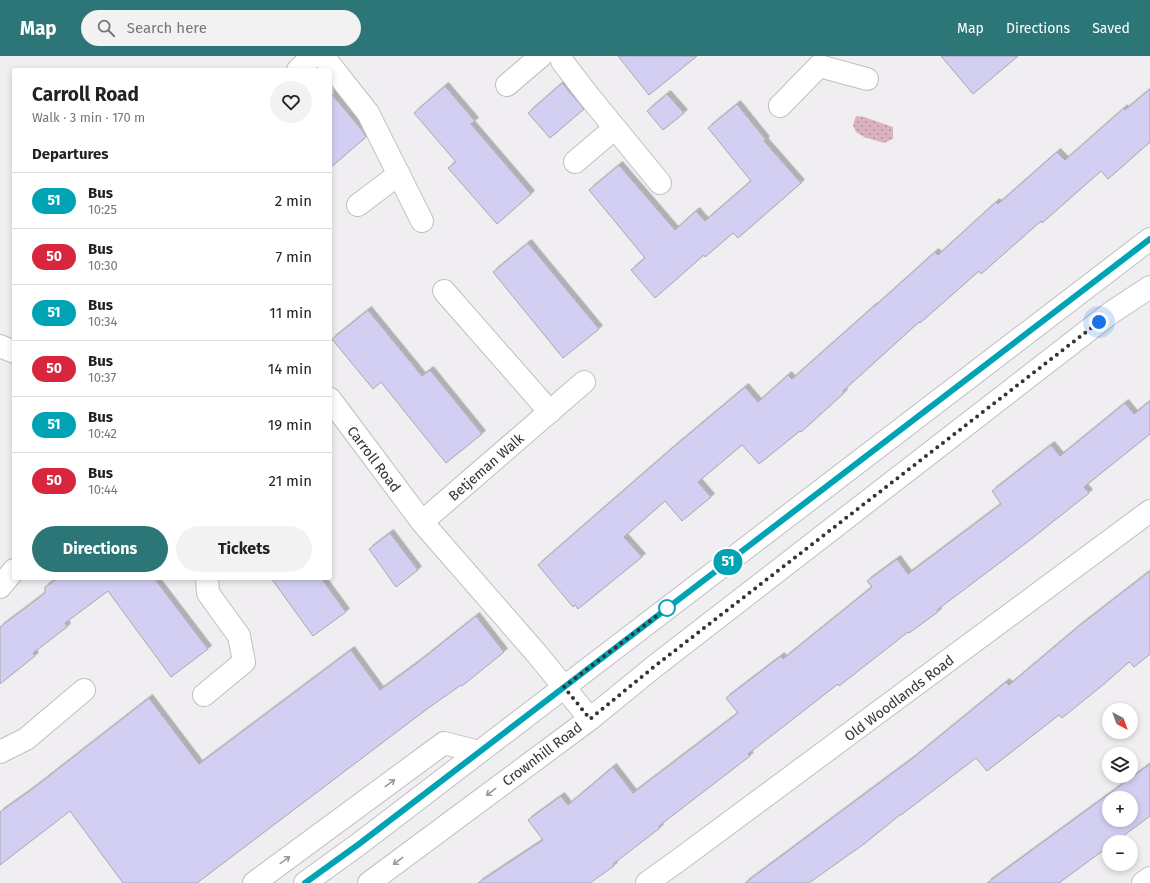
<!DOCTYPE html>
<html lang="en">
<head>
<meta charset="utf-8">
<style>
  :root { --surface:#fff; --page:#f2f2f2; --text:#222; --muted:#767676; --line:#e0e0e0; --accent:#2c7678 }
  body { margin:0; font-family:"Fira Sans",sans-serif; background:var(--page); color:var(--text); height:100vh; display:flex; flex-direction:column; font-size:15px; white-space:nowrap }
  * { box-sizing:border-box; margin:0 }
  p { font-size:13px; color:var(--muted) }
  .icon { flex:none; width:22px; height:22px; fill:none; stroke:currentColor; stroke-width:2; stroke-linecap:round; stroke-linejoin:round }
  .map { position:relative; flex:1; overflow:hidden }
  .details { position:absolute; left:12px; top:12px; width:320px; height:512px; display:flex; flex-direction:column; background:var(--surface); border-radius:4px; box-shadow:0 2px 6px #0003 }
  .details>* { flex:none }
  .badge { padding:0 8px; border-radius:13px; font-size:14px; line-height:26px }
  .needle { width:26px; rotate:139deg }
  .buttons { position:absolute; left:1102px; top:647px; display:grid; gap:8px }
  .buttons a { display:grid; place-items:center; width:36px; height:36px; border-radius:50%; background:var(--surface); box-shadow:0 2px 6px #0003; font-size:20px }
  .you { position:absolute; width:20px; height:20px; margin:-10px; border:3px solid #fff; border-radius:50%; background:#1a73e8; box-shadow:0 0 0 6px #1a73e833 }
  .map>.badge { position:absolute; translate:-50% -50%; box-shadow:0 0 0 2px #fff }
  h2 { padding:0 20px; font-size:15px; line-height:36px }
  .round { display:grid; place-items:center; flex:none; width:42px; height:42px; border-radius:21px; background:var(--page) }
  .overview { display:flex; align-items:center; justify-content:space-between; height:68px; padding:0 20px }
  h1 { font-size:19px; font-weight:700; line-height:30px }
  .primary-button { display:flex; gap:8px; margin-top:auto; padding:8px 20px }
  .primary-button a { flex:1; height:46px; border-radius:24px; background:var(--accent); color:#fff; font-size:16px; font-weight:700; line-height:46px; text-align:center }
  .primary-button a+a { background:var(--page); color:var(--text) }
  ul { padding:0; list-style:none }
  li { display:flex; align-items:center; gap:12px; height:56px; padding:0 20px; border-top:1px solid var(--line) }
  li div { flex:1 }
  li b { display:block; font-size:15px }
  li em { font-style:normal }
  li .badge { min-width:44px; font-weight:700; text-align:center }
  header { display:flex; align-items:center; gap:24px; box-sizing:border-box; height:56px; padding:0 20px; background:var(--accent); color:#fff }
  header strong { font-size:19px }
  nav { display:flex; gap:22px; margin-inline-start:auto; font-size:14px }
  .search { width:280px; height:36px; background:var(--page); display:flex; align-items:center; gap:10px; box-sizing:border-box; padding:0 14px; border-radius:22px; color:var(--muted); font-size:15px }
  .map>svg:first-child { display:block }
</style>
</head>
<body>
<header>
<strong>Map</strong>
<div class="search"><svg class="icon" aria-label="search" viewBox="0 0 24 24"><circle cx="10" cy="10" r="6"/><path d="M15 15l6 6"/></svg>Search here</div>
<nav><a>Map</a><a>Directions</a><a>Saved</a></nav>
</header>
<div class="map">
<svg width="1150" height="827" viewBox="0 0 1150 827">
  <defs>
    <pattern id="park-dots" width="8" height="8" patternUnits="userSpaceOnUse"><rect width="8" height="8" fill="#dab3bf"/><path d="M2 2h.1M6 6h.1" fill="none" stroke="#b2929c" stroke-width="1.8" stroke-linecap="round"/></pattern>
    <filter id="shadow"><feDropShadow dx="3.5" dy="-3.5" stdDeviation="0" flood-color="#0004"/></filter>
  </defs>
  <rect width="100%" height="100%" fill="#f0eef1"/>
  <path fill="url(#park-dots)" d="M856,60L864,61L893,71V83L884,87L864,81L856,76L853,69Z"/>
  <path fill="#d2cff2" stroke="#a8a8ab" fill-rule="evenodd" filter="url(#shadow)" d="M618,0H697L649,39Z
    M941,0H1018L973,38Z
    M562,27L584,53L550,82L528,57Z
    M445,30L475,65L471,68L531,138L497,168L448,112L456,106L414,57Z
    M1150,33V86L1108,123L1101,115L1042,167L1041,165L981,218L979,215L920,267L919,266L843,335L844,337L822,357L801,376L800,375L759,408L742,389L698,426L711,441L682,465L665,445L624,481L642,501L578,553L575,549L573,551L538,509L670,394L745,331L758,346L788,319L792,323L874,250H875L935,196L938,199L996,146L998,148L1057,96L1065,104L1124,52L1125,54Z
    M330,36L362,74L366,81L330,112Z
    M667,38L684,57L663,74L647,55Z
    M737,48L766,84L764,85L801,127L738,182L733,177L705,201L704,199L655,242L631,214L645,202L589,134L619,109L675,174L696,155L705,165L751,125L708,72Z
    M528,187L599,273L563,302L493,216Z
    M368,254L422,320L430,314L482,378L446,407L381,326L373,333L332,283Z
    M1150,345V378L1084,431L1089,437L1030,484L937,554L938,556L909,577L908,576L839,630L838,628L748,698L750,700L659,770L660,772L613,808L614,810L590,827H478L543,784L528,764L561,740L568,749L613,711L633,737L738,657L726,642L781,600L783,603L872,531L867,525L897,503L908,518L1001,448L992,435L1051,389L1060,400L1125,347L1134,358Z
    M390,477L418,514L396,531L369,493Z
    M1150,515V598L1134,611L1129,606L1104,628L1062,662L1059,659L987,715L976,702L901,759V758L864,788L809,827H745L913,702L1006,626L1009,629L1079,570Z
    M58,522H154L208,593L171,621L108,535L65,567L67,571L33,597L35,600L0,628V571L45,537V531Z
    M271,522H321L346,556L313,580Z
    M476,560L504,596L462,630L461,629L427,653L197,827H123L70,755L0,809V756L31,734L149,642L199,708L351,594L380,634L417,607Z
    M1150,708V760L1115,786H1109V790L1059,827H987ZM1109,742H1131V764H1109Z"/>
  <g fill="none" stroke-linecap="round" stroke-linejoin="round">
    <g stroke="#bfbec1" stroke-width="24">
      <path id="minor" d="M323,0L368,57L422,165
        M561,0L562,5L588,39L660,127
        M298,14L313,0
        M507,29L541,0
        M780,50L819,10L867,23
        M575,106L615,72
        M358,149L399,118
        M444,235L550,356
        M0,290L14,296
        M330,343L422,466L537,598L590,663
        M422,466L584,326
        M0,531L14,514
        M204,639L244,606L239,580L208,537L207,522
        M0,696L26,683L84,634
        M254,827L444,687L479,696
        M647,827L683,801L1150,455
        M1143,827L1150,822"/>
    </g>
    <g stroke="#bfbec1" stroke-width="24">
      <path id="major" d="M305,827L359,788L1150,183
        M369,827L590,663L655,610L1112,256L1150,231"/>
    </g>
    <use href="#minor" stroke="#fff" stroke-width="22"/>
    <use href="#major" stroke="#fff" stroke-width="22"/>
  </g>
  <defs><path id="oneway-shaft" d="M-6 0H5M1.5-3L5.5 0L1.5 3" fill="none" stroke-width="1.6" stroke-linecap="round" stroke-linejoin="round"/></defs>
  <g stroke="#9a9a9a">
    <use href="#oneway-shaft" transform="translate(390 727) rotate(-36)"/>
    <use href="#oneway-shaft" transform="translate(491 736) rotate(143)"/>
    <use href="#oneway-shaft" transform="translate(285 804) rotate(-36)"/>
    <use href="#oneway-shaft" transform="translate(398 805) rotate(143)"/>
  </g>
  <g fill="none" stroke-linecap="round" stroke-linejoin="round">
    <g stroke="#fff" stroke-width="9">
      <path id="line" d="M305,827L359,788L1150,183"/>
    </g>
    <use href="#line" stroke="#00a3b4" stroke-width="6"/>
    <path stroke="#343435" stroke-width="4" stroke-dasharray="0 7.2" d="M667,552L564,631L590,663L655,610L1099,266"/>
  </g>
  <circle fill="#fff" stroke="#00a3b4" stroke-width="2" cx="667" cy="552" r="8"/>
  <g text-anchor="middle" stroke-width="3" stroke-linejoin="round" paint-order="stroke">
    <g font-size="14" fill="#343435" stroke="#fdfbfe">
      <text transform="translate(374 403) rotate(53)" y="5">Carroll Road</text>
      <text transform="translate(486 411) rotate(-41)" y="5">Betjeman Walk</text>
      <text transform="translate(899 642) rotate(-37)" y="5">Old Woodlands Road</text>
      <text transform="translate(542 698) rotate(-37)" y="5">Crownhill Road</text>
    </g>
  </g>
</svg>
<div class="buttons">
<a><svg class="needle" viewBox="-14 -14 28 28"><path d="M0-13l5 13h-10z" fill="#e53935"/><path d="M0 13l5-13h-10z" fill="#767676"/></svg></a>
<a><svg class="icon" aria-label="layers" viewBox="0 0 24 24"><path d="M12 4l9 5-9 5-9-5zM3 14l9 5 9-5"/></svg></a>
<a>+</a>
<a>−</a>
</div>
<div class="you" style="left:1099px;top:266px"></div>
<b class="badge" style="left:728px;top:506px;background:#00a3b4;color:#fff">51</b>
<section class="details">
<div class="overview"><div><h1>Carroll Road</h1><p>Walk · 3 min · 170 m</p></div><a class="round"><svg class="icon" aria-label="heart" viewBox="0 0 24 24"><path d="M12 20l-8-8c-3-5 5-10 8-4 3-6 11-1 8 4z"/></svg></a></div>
<h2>Departures</h2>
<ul>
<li><span class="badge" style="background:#00a3b4;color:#fff">51</span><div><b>Bus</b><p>10:25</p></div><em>2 min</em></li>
<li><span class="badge" style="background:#d7263d;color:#fff">50</span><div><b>Bus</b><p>10:30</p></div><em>7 min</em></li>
<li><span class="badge" style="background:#00a3b4;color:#fff">51</span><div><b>Bus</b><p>10:34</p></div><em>11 min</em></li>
<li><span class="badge" style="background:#d7263d;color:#fff">50</span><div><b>Bus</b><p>10:37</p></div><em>14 min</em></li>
<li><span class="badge" style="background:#00a3b4;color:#fff">51</span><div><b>Bus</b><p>10:42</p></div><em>19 min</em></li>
<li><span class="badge" style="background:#d7263d;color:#fff">50</span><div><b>Bus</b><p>10:44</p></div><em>21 min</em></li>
</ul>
<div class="primary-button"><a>Directions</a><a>Tickets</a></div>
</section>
</div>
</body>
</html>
